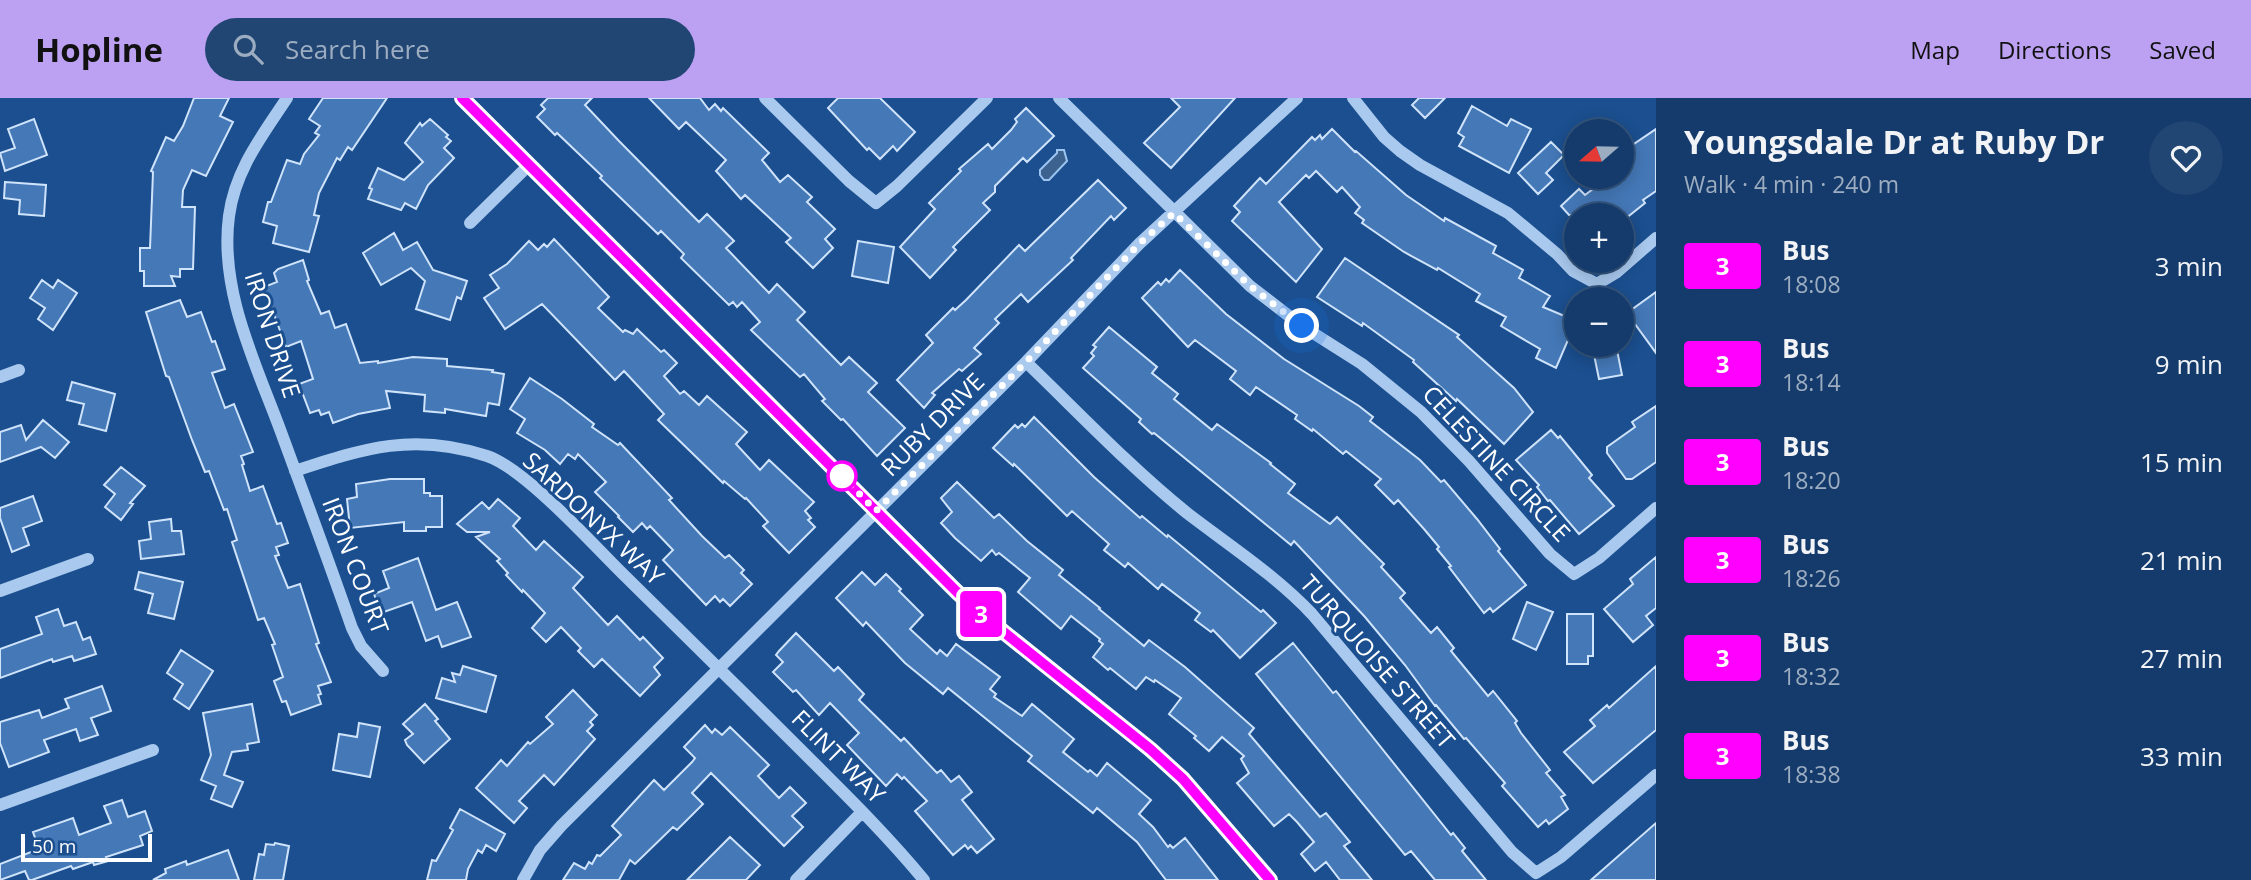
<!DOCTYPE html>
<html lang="en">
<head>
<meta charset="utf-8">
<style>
  :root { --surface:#143b6b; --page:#214673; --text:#f1f3f6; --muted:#9dadc1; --line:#33557e; --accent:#bca0f2 }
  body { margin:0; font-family:"Open Sans",sans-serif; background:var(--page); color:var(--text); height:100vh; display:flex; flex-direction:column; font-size:26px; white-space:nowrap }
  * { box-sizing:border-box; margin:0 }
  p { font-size:23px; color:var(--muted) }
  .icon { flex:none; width:38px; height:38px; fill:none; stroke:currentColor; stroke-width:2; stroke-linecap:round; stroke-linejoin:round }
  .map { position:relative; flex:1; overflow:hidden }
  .details { display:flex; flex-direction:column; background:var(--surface); width:595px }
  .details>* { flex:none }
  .badge { padding:0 14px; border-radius:5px; font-size:24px; line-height:46px }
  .needle { width:46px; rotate:250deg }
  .fabs { position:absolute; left:1564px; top:21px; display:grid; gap:14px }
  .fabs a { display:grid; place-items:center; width:70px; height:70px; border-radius:50%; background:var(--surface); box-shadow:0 4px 18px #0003,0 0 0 2px var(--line); font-size:35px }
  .scale { position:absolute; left:21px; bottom:18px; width:131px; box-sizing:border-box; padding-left:7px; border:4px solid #fff; border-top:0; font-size:19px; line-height:24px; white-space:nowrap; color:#fff; -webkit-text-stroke:5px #1b4f8f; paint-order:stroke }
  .you { position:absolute; width:35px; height:35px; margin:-18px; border:5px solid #fff; border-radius:50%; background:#1a73e8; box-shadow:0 0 0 10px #1a73e833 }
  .map>.badge { position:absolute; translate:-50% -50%; box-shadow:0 0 0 4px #fff }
  .round { display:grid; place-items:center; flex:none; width:74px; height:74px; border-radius:37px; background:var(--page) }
  .headline { display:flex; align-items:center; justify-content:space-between; height:119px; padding:0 28px }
  h1 { font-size:33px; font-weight:700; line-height:52px }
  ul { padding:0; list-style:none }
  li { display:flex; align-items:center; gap:21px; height:98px; padding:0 28px }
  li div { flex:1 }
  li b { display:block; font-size:26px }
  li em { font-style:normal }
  li .badge { min-width:77px; font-weight:700; text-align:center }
  header { display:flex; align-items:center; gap:42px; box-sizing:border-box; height:98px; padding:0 35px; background:var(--accent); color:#111 }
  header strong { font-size:33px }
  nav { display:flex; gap:38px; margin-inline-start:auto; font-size:24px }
  .search { width:490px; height:63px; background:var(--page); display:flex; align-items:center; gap:18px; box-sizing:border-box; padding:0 24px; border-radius:38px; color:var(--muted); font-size:26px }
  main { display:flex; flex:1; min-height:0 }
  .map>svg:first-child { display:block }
</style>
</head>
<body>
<header>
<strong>Hopline</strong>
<div class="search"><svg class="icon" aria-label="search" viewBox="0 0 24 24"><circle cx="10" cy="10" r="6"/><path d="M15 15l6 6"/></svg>Search here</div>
<nav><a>Map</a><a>Directions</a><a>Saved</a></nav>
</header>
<main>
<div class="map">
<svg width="1656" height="782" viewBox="0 0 1656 782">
  <rect width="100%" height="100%" fill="#1b4f8f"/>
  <path fill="#3c6290" stroke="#9cc4f0" stroke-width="2" d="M1057,52H1064L1067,63L1049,82H1044L1040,77V72L1057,55Z"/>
  <path fill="#4478b7" stroke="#cfe3fa" stroke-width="2" d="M194,0H229L220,18L233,24L206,78L192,72L183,92L182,109H195L193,171H180V179L171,178L175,188H144V173H140V150H150L153,74L151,73L166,39L174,43L183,28Z
    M323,0H387L352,52L348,49L340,62L337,60L319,95L314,117L319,118L309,154L273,145L277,128L263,124L268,104H271L287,62L300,66L304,56L319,37L315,35L320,28L309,21Z
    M548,0H592L585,7L619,43L699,124L707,116L734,143L726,150L769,195L777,186L805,214L797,222L841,267L849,259L877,285L868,294L905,330L877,358L843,321L841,322L822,303L825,301L804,276L800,279L751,232L760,224L742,204L737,209L733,204L729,207L681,160L684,156L661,133L658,136L600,80L602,78L557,35L555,37L537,19L545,11L541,7Z
    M649,0H700L709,12L715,6L721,13L723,10L769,55L762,62L780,84L788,77L812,99L807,104L835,131L825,141L833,150L813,170L786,144L791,140L745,97L741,101L716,73L726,62L686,24L679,31Z
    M838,0H880L915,34L897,53L893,48L880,61L869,50L867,52L828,10Z
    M1171,0H1235L1171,70L1144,45L1180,9Z
    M1419,0H1445L1425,20L1412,7Z
    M1472,8L1507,28L1511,21L1531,31L1509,75L1459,48L1464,39L1458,35Z
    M1026,10L1054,38L1027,64L1023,60L995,88V94L983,105L990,112L953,149L956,152L930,180L900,149L935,111L929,105L961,73L959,71L988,46L992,51L1011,32L1017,24L1015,21Z
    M34,21L47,57L5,73L0,55L15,50L8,31Z
    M430,21L448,37L446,39L451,43L444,50L454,60L428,87L416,111L405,105L401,112L368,101L372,91L369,90L378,70L404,82L423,64L405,45L420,25L422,28Z
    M1332,31L1355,54L1356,53L1406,97L1444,123L1445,120L1496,148L1493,155L1523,172L1519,180L1550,198L1543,209L1574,222V228L1556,270L1536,260L1540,251L1501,228L1506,219L1476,203L1480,196L1438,170L1437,172L1404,154L1362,125L1364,122L1355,115L1360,109L1342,89L1337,94L1316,73L1309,80L1306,77L1279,104L1322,151L1296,184L1232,123L1240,114L1234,108L1260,80L1266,86L1312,39L1315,42L1320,37L1322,41Z
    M1656,31V93L1643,102L1645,105L1625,121L1622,117H1569L1561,108L1579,91L1585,97L1609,79H1622V54Z
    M1551,44L1564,57L1546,75L1553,82L1538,96L1518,75Z
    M1098,82L1126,110L1114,122L1111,118L1071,160L1073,162L1028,204L1021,196L995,221L999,225L974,250L981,256L962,273L959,271L932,295L935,297L924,310L897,282L933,245L926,237L953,210L955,212L966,202L1019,147L1025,153Z
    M5,84L46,87L44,118L19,116L20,102L4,100Z
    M394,135L403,152L417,144L433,172L467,183L461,201L457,199L450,222L416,211L425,183L411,170L381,187L363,155Z
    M554,141L609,199L598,210L623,234L625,232L633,236L637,231L661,254L664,252L677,265L664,278L680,296L684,293L699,307L707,298L747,334L736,346L760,372L769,362L814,404L805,413L811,420L808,422L815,429L789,455L763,428L768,424L746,400L745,401L724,383L723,385L658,322L664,316L624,273L615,282L542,206L505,231L484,200L499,190L490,177L507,166L529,143L538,152L544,146L547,149Z
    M858,143L894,149L888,185L852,178Z
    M1345,160L1459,237L1457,239L1514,290L1533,314L1504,346L1457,301L1456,303L1413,264L1414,262L1363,225L1362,228L1317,199Z
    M303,162L309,182L307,183L321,216L329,213L335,230L346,226L360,265L378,263V265L413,259L447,261V268L493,272L492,274L504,276L499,307L488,305L486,318L445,311V315L424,313L425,297L386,293L390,310L358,316L333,325L329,314L321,317L319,312L310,315L299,286L313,281L301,243L286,249L264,189L277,184L274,175L278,171Z
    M1180,172L1226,216L1284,261L1359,308L1373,319L1370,323L1420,362L1441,384L1444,382L1477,421L1500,451L1498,453L1526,487L1493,514L1490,510L1484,515L1449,469L1451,468L1437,451L1439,449L1424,431L1398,402L1394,406L1375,387L1381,381L1346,353L1343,356L1313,331L1312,333L1295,321L1297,317L1256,289L1250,297L1230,281L1236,273L1195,242L1188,249L1142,200L1158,184L1161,187L1166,181L1169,184Z
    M42,182L53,190L58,182L77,195L53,232L38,221L45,210L30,200Z
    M1656,194V255L1627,215Z
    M180,202L187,219L201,214L212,244L215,243L225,271L212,275L225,310L234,306L253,354L241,358L244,366L242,367L250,393L263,388L277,426L281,425L288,445L276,449L279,457L275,458L288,490L300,486L319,545L316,546L331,584L318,588L321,596L318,597L321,606L291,617L286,603L282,604L274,583L283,579L272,547L275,546L264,520L258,522L232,444L237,442L227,411L224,412L209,373L205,374L192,342L169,279L166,278L146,214Z
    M1109,229L1157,269L1152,275L1178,296L1174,301L1212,332L1217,326L1271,365L1270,366L1295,386L1288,395L1330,426L1337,419L1384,466L1381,469L1405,495L1400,500L1431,535L1437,529L1454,550L1451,553L1488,598L1493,593L1517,623L1515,625L1521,635L1550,672L1546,675L1565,697L1561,699L1568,711L1549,726L1546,722L1538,729L1502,688L1505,685L1466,640L1464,641L1436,607L1435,608L1405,567L1365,519L1294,443L1291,447L1154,335L1152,336L1139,324L1141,321L1083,270L1094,258L1091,255L1096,249L1093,247Z
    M1592,247H1616L1622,277L1599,281Z
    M530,280L562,301L594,326L592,329L618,347L620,345L672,400L669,402L702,438L725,460L729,457L744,472L741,475L752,486L730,508L723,501L720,504L715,498L706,507L663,462L673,452L650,428L647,431L642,425L633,434L618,419L619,418L595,394L606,384L578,356L575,361L568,356L560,366L545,352L517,335L525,321L510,311Z
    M72,284L115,296L106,333L79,326L84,306L67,302Z
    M1656,308V364L1632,381H1626L1607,355V349L1635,329L1632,324Z
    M1034,319L1094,379L1140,420L1142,418L1167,439L1168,437L1261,514L1263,512L1276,525L1240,560L1213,532L1211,534L1195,522L1200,515L1162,486L1158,491L1128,465L1125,469L1104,452L1109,446L1072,413L1067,418L1014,366L1013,368L993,350L1015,327L1018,330L1022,326L1025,329Z
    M43,322L69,344L55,360L41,349L0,364V334L21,327L26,342Z
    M1551,332L1558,340L1560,338L1592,377L1589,380L1614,408L1579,436L1550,402L1548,403L1537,389L1539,387L1516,362Z
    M121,369L145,388L130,405L133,406L121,422L105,409L115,396L104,387Z
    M390,381H424V395H430V398H442V429H426V433H404V424L350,430L347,401L357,399L356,386Z
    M957,384L994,420L999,416L1027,443L1063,472L1059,477L1100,510L1099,511L1144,548L1149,542L1185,569L1254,630L1249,636L1320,719L1326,715L1350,744L1344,748L1372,782H1340L1326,764L1315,773L1301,756L1314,744L1297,724L1289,716L1274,728L1237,685L1249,675L1241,661L1244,658L1222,639L1209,653L1194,640L1196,638L1169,616L1181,600L1155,582L1154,584L1146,579L1136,591L1110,570L1108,572L1093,559L1103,546L1099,543L1100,541L1071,518L1061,531L1018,494L1030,480L999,455L996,457L992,452L981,463L955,440L941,425L952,414L941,400Z
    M33,398L42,423L23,430L29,447L12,454L0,420V410Z
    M498,401L520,420L513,428L536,452L544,443L583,479L573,490L608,527L617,518L640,542L643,539L663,560L654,569L660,577L640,598L602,561L594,569L578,553L581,550L561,529L546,544L532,530L545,515L523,492L522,494L506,477L508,475L497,463L500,461L476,439L490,434H467L457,426L482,404L489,411Z
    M171,421L172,433H181L184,456L141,461L139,443L151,441L149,424Z
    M1656,459V510L1646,518L1653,527L1633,544L1604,511L1633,486L1630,481Z
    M418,460L436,512L457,504L471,539L442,549L438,538L426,543L412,504L381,515L374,496L389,490L383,473Z
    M139,474L183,484L174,521L148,515L153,496L135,491Z
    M862,474L875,487L886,476L901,491L899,493L923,517L910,531L937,556L940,552L947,558L956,546L1000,579L990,591L996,596L994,599L1022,618L1032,606L1074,641L1063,654L1088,674L1090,672L1097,678L1107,665L1151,702L1139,716L1153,729L1168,749L1170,747L1173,750L1185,740L1218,782H1166L1137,744L1097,710L1093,715L1028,663L1032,658L948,590L943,596L905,565L866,524L863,528L836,500Z
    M1527,504L1553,514L1536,552L1513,541Z
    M58,511L64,528L76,524L83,542L90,539L96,556L74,563L72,558L53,564L52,561L0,580V551L42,536L36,519Z
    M1567,516H1593V558H1588V566H1567Z
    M796,535L834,573L838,569L864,596L859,602L901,643L904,640L937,675L941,672L951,684L959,678L972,694L962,702L994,741L977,755L971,748L968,751L965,747L953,757L915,713L927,703L904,679L902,681L897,676L886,688L847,647L859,635L830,605L819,617L796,592L793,594L773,574L783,564L776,557L779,553Z
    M1293,545L1333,595L1336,593L1451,737L1453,735L1465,750L1462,753L1486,782H1435L1411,753L1405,757L1288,615L1256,576Z
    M181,552L213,573L189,611L174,601L183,586L167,575Z
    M463,568L496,578L486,614L436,600L442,580L455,584L452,575L460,577Z
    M1656,568V632L1593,685L1564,654L1595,628L1590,622L1607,607L1609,610Z
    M102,588L111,613L91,620L98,637L80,643L76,631L44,642L49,654L9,669L0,645V624L39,612L42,620L69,610L65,601Z
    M573,592L597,617L590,624L593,627L587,633L595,641L554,687L544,677L519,703L527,710L514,725L476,690L501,662L507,668L528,644L530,646L553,626L546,619Z
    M252,606L259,644L247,646L248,652L232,654L224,677L243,684L232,709L211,701L216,688L201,682L211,657L203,615Z
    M425,606L438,621L435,623L450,641L424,665L407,647L405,642L413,636L403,626Z
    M359,625L380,629L370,679L333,672L339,636L357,639Z
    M705,627L712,635L715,631L722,637L730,629L769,667L758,678L779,700L790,689L806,705L792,718L803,729L784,748L711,675L692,695L703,706L677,732L673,729L635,766L630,762L619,782H563L574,765L585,771L589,764L592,766L597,757L600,758L621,737L612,728L654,682L664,692L692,664L695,660L684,649Z
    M122,702L128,719L145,713L152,733L140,738L143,747L106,759L108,763L94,767L93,764L73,771L71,768L32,782H29L25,773L0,782V766L39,751L33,734L73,720L79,737L111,725L104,708Z
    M460,711L505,736L496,753L486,747L482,755L478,752L468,771L466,782H427L432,762L436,763L453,732L450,730Z
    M1656,725V782H1591Z
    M730,739L760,767L746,782H687Z
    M275,745L289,748L283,782H254L259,756L264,757L266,746L274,747Z
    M228,752L239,782H153L166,775L165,771L186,763L187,767Z"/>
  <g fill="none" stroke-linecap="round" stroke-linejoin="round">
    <path stroke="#a9c9ee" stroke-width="12" d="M287,0C262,38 235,72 229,118C219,193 256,266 281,334C305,399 329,464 352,530L361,548L383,573
      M462,0L957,494L1183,681L1270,782
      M765,0L849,83L876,105L897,88L987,0
      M1059,0L1250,188L1302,228L1362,266L1421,314L1469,363L1550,456L1574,476L1599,460L1656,410
      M1353,0L1384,39L1400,53L1420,67L1508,115L1557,156L1573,173L1597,186L1617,174L1656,140
      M470,125L530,66
      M1026,264C1079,315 1130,369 1187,415C1230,448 1275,477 1312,516L1512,754L1536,775L1561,759L1656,677
      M0,279L19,272
      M295,373C365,350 414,334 487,358C526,371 594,448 626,479C686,538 745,596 804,655C845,696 887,737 924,782
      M0,493L88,461
      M0,707L153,652
      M523,782L540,752L561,728L1026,264L1139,146L1297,0
      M796,782L862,714"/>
  </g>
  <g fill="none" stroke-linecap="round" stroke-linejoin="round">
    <g stroke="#fff" stroke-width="16">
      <path id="line" d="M462,0L957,494L980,515L1150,651L1183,681L1270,782"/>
    </g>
    <use href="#line" stroke="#f0f" stroke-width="10"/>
    <path stroke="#fff" stroke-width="7" stroke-dasharray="0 12.6" d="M842,378L876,413L1026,264L1139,146L1174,115L1250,188L1302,228"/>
  </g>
  <circle fill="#fff" stroke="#f0f" stroke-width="3.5" cx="842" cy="378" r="14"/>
  <g text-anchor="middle" stroke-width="6" stroke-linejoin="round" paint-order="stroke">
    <g font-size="24" fill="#fff" stroke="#1b4f8f">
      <text transform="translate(272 237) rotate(72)" y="8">IRON DRIVE</text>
      <text transform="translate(933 327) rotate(-45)" y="8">RUBY DRIVE</text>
      <text transform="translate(1496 366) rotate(47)" y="8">CELESTINE CIRCLE</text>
      <text transform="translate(593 421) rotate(43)" y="8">SARDONYX WAY</text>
      <text transform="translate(355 468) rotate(69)" y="8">IRON COURT</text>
      <text transform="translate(1377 564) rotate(49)" y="8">TURQUOISE STREET</text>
      <text transform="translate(838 659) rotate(45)" y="8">FLINT WAY</text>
    </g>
  </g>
</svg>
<div class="fabs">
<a><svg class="needle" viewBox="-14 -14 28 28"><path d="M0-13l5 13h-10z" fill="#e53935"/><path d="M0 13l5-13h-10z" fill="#9dadc1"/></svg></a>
<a>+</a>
<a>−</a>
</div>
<div class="scale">50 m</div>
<div class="you" style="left:1302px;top:228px"></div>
<b class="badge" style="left:981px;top:516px;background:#f0f;color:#fff">3</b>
</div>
<section class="details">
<div class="headline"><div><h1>Youngsdale Dr at Ruby Dr</h1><p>Walk · 4 min · 240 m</p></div><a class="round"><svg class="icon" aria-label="heart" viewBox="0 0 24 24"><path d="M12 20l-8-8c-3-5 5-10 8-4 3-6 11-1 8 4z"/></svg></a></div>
<ul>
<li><span class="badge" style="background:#f0f;color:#fff">3</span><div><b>Bus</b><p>18:08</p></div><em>3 min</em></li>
<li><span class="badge" style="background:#f0f;color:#fff">3</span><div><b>Bus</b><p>18:14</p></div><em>9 min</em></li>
<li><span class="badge" style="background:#f0f;color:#fff">3</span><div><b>Bus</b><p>18:20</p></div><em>15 min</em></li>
<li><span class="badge" style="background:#f0f;color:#fff">3</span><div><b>Bus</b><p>18:26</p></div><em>21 min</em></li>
<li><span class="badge" style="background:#f0f;color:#fff">3</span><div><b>Bus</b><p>18:32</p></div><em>27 min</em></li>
<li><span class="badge" style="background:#f0f;color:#fff">3</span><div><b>Bus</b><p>18:38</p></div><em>33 min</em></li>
</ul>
</section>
</main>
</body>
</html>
